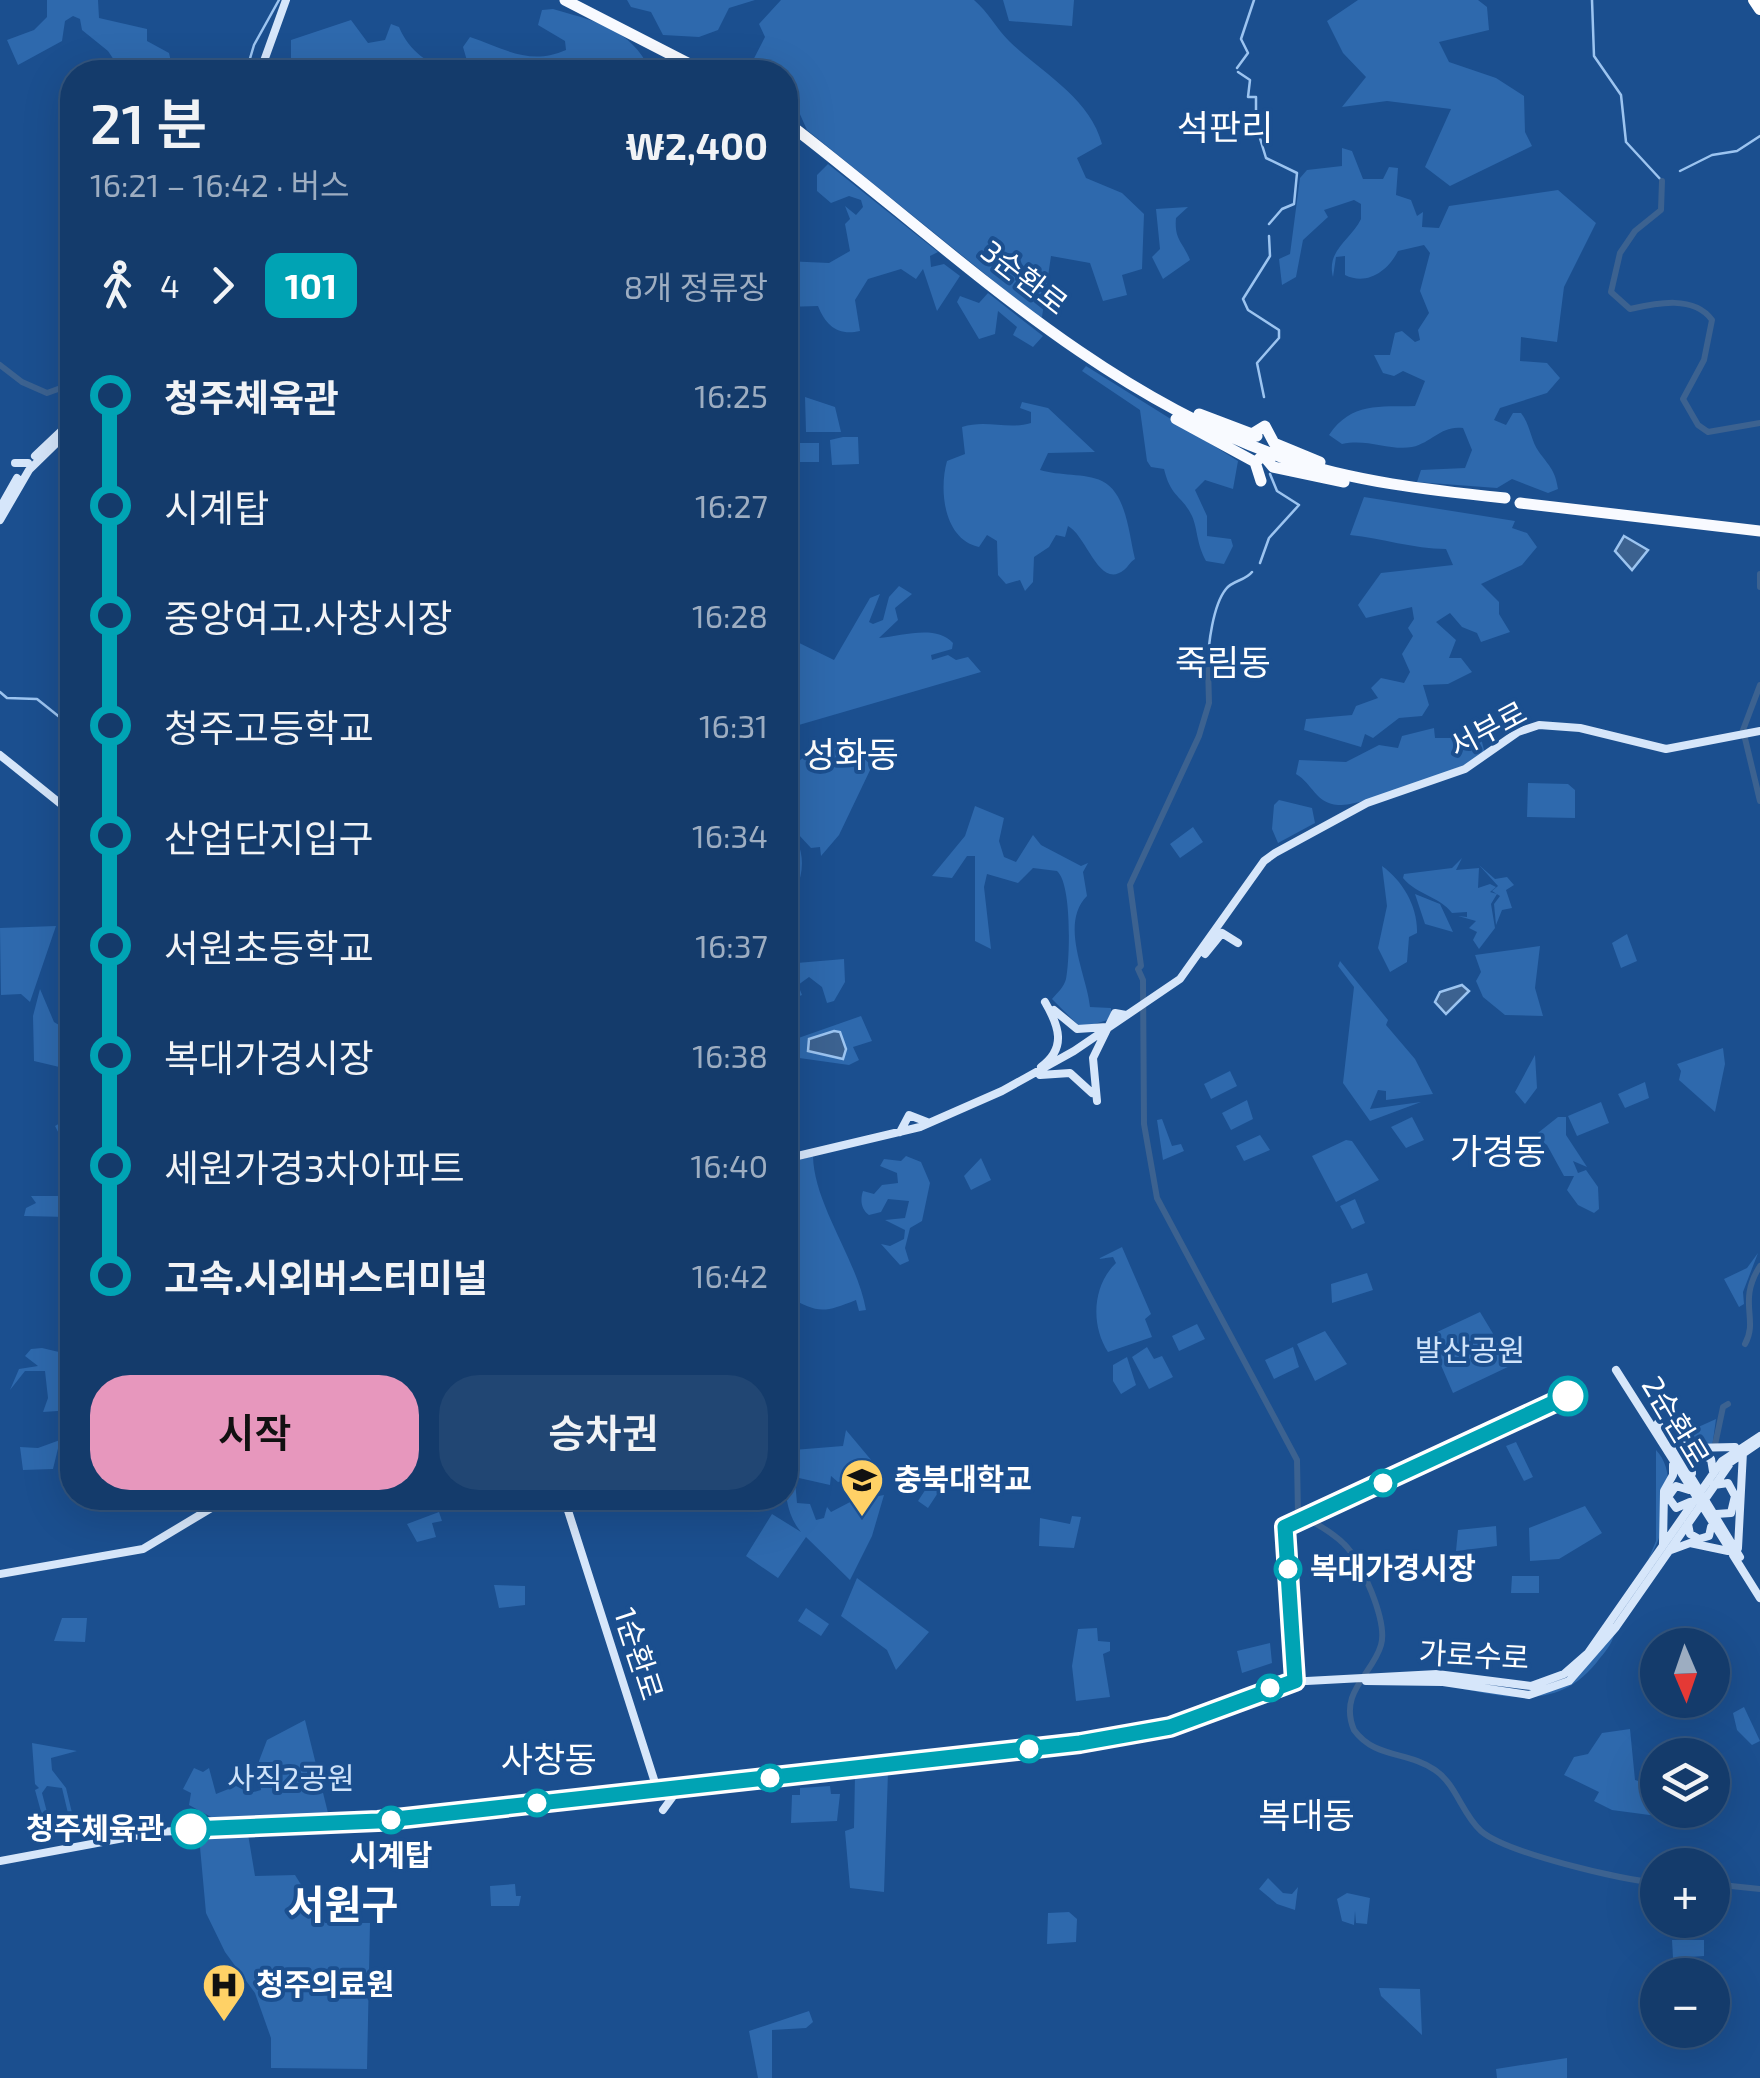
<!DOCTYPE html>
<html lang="ko">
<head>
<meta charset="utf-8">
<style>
  :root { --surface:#143b6b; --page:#214673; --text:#f1f3f6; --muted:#9dadc1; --line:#33557e; --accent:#e797bd }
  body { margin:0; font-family:"Exo 2","Noto Sans KR",sans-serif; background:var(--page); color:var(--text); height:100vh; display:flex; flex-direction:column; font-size:38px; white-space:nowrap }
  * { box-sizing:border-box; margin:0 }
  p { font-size:32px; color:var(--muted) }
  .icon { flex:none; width:55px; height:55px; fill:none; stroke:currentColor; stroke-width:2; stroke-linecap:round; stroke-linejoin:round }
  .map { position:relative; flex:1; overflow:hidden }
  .details { position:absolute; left:60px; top:60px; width:738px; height:1450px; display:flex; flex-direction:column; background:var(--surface); border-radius:40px; box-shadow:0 10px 40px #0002,0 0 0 2px var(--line) }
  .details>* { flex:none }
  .badge { padding:0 20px; border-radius:15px; font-size:35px; line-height:65px }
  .needle { width:65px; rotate:178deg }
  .controls { position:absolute; left:1640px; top:1628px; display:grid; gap:20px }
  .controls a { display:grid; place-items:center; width:90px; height:90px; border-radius:50%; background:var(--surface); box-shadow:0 10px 40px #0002,0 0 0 2px var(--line); font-size:50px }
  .map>.badge { position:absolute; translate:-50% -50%; box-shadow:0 0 0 5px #fff }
  .legs { display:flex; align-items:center; gap:15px; height:110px; padding:0 30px; font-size:32px }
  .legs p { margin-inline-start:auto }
  .head { display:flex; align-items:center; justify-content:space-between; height:170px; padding:0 30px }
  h1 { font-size:55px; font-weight:600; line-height:75px }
  .button { display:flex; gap:20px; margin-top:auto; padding:20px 30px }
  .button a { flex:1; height:115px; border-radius:40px; background:var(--accent); color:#111; font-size:40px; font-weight:600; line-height:115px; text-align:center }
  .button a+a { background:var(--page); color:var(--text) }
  ul { padding:0 30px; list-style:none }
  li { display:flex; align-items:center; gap:35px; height:110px; font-size:38px }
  li i { display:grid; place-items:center; width:15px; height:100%; margin:0 12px; background:currentColor }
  li i::after { content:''; width:25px; height:25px; margin:-12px; border:8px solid; border-radius:50%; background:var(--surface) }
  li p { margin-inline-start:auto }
  li:first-child i { background:linear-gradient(#0000 50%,currentColor 0) }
  li:last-child i { background:linear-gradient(currentColor 50%,#0000 0) }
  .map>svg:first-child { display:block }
</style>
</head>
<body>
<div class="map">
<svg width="1760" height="2078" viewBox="0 0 1760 2078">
  <rect width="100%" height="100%" fill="#1b4f8f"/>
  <path fill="#2e69ad" d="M47,0H98L99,18L147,29V41L169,53L173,70L122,72L108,51L82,30L80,19L73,16L65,21L62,41L18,65L7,40L34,30L47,17Z
    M627,0H755L729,8L718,30L699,37L663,35L651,12L631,7Z
    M781,0H974C989,13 996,28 1009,41C1042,73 1090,98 1102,144L1077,158L1086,178L1122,193L1144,214L1142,269L1122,275L1127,295L1103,301L1090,263L1051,256L1042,317L1037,316L807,130L799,112L785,103V72H747L765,37L759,24Z
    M1003,0H1074L1072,26L1009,21Z
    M1358,0H1478L1487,7L1489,30L1439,42L1449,62L1496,78L1524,96L1525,132L1532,146L1450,186L1425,167L1451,109L1387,101L1342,107L1366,77L1343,53L1327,21Z
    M553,9C590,20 625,26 646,62L631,72H461L470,71L463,47L470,37C505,49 530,66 566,50L565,41L538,25L542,10Z
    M351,20L368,43L385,40L391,24L399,27C409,51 429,65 453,72H278L291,61V40Z
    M1342,148L1352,151L1363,179H1383L1389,167L1398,168L1396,195L1411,200L1417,216L1423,212L1422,227L1439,228L1449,206L1558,190L1596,223L1564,287L1557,342L1521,337L1520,361L1547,363L1560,378L1547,393L1500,408L1494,420L1506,425L1513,413H1521C1531,426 1530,439 1539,452C1550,467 1555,470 1558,489L1548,493L1512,479L1497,488L1417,482L1421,470L1465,468L1472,450L1463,428C1441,425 1433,442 1412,447C1390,451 1367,438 1342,444L1329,435C1351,402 1380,407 1415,406L1425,381L1403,371L1394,376L1383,373L1374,355H1390L1395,333L1402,331L1415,342L1420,340L1418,330L1429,313L1420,291L1430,253L1424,245L1398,251C1388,271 1367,286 1345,275V256L1336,257L1333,277C1326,250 1351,240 1361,219V204L1354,200L1324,210L1328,217L1303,240L1296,277L1282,285L1279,259L1290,254L1300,178L1307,170L1342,166Z
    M828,164L938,252L930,256L931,267L944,264L960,276L937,311L923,269L916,279L901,269L868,279L855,300L860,331C838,336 826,326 818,306L785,307V272L793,273L785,261L829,263L850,251L845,224L850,219L845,206L856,215L863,207L861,200L849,196L831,203L817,191V175Z
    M1188,207L1176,218C1174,240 1183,242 1190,260L1163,279L1152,257L1160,249L1156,209Z
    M988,293L1043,336L1033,347L1013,335L1017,327L998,311L995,334L979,339L957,302L960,296L979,303Z
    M1086,366L1238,461L1233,489L1205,480L1195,490L1207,516V536L1231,539L1233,546L1224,564L1206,561C1196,542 1198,530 1192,516C1182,495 1171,498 1164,469L1151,467L1147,461L1140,410L1082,371Z
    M805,397L835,407L841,432H806Z
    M1022,402L1048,408L1095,452L1048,453L1040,470C1059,476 1085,473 1102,481C1127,493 1129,536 1135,559C1130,562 1128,567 1124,570C1099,590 1087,536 1068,526L1065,537L1056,535L1049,547L1034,557L1033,582L1025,591L1020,580L1006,584L998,575L997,541L987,535L979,547C943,539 939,489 947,461L965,454L962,427C986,419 1007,430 1031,423V412L1020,408Z
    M843,437H858L859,464L832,465L830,440Z
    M791,443H819V462H785Z
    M1364,497L1515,521L1512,528L1527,533L1537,547L1522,565L1481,584L1499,602V614L1510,632L1481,642L1477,633L1462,627L1450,613L1436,622L1456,640L1449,658H1461L1472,672L1448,684L1423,685L1429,705L1422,716L1399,718L1373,738L1365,734L1361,747L1304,730L1306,719L1352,715L1356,706L1378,698L1371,688L1381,678L1404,683L1410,672L1402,654L1413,636L1408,628L1414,619L1412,607L1366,618L1358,605L1381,573L1453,565L1446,549C1413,549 1382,538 1350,535Z
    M899,586L912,594L895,608L898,620L879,638C902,636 936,624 953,643L952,649L931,655L932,660L948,655L956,660L968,657L981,672L785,729V636L834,660L870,598L880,594L869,622L873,624L883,620L889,597Z
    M1434,728L1435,738H1481L1485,754C1465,768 1361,807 1338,805C1315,803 1313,784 1296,774L1299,760L1346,762L1379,745L1398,748L1402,736Z
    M853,740L858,743L857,752L872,766L839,835L821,856L820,847L811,848L785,820V772L818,746Z
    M1528,783L1568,784L1575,790V818L1527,817Z
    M1279,800L1312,808L1315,823L1278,843L1272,829L1274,805Z
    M975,806L1004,818L999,841L1004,857L1016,862L1033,835L1041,845L1081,866L1088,863L1083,872L1087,896C1059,924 1087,975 1090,1007L1111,1008V1019L1081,1028L1052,999C1058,992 1064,987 1066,979C1070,958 1072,884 1057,871L1033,868L1018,883L987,874L984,887L991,949L975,941V856H967L952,878L932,876L965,836Z
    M1193,827L1203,842L1180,858L1170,844Z
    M785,840H797C809,869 797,888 785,914Z
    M1462,858L1456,870L1479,868L1478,888L1490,884L1496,887L1490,892L1497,894L1491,904L1495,928L1479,949L1473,940L1477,932L1469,928L1476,921L1458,916L1467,917V912L1452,913C1439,896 1417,895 1403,878L1404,874L1452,868Z
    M1479,865L1495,879L1507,877L1514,885L1506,890L1512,908L1502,910L1496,925L1494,904L1500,896L1492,891L1498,886Z
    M1382,866C1403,881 1418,907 1417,933L1409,937L1407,962L1390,972L1378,948L1387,906Z
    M1415,894L1440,904L1453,932L1425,924Z
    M56,926L30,1002L21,994L1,995L0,928Z
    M1627,934L1637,961L1621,968L1612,943Z
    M1540,946L1535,988L1543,1016L1505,1015L1483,997L1476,981L1481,972L1475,955Z
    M844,959L845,982L834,1001L827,1003L822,987L809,977L798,985L802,995L785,1002V964Z
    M1340,961L1388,1020L1386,1025L1415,1059L1433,1094L1386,1100V1091L1378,1090L1370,1109L1421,1102L1370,1121L1343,1083L1354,987L1338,966Z
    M40,989L54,1022L72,1033V1070L34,1061L33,1016Z
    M861,1016L872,1041L853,1047L859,1060L849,1065L785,1056L787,1042Z
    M1723,1048L1725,1064L1715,1112L1679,1080L1681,1071L1677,1064Z
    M1535,1055L1537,1088L1525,1104L1515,1092Z
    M1230,1071L1237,1086L1211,1099L1204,1084Z
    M1645,1082L1649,1098L1625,1108L1618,1094Z
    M1247,1100L1253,1119L1231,1130L1222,1113Z
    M1601,1102L1609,1123L1577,1136L1568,1116Z
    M72,1116V1159L55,1126Z
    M1412,1117L1424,1140L1406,1148L1391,1127Z
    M1558,1117H1566V1135L1587,1167L1573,1161L1578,1173L1586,1170L1598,1187L1599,1209L1594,1213L1578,1205L1567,1190L1574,1176H1564L1547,1145L1534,1136Z
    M1162,1119L1172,1146L1181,1144L1184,1151L1163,1160L1157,1120Z
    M1260,1135L1270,1150L1244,1161L1236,1146Z
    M1346,1140L1352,1141L1379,1180L1336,1202L1312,1156Z
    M813,1156C814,1205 857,1259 866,1310L859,1311L856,1300C823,1313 819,1314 785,1295V1164Z
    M906,1156L921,1162L930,1183L922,1221L910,1228L905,1248L909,1261L900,1265L881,1244L890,1246L904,1239L905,1230L885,1220L905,1218L909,1201L888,1199L881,1212L869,1215C861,1209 860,1200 863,1191L874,1194L882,1185L898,1183L897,1173L880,1166L884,1159L901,1161Z
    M981,1158L991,1180L971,1190L964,1176Z
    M31,1196H72V1212L67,1217L24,1216L26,1208L36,1203Z
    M1355,1199L1365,1223L1352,1229L1340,1206Z
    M1122,1247L1151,1314L1145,1319L1152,1337L1108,1352C1090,1324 1093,1285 1116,1263L1113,1257L1098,1259Z
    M1758,1253L1743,1292L1744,1304L1739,1307L1724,1279L1747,1268Z
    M1367,1273L1373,1290L1332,1303L1331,1284Z
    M1480,1312L1512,1365L1453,1393L1437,1356L1435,1333Z
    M1197,1324L1205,1339L1179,1351L1172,1336Z
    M1325,1331L1347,1364L1315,1381L1297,1344Z
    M1147,1347L1154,1359L1162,1356L1173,1377L1149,1389L1132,1357Z
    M1293,1347L1299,1367L1274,1379L1265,1360Z
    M42,1348L59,1352L72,1363V1410L43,1412L48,1398L45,1371H25L10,1390L19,1369L38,1366L25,1356L31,1349Z
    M1127,1357L1136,1385L1121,1394L1113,1381V1365Z
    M1716,1419L1712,1448L1677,1443L1674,1438Z
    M846,1430L872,1461L865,1475L838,1482L831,1476L830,1485L799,1478L795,1481L797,1503L810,1504L816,1520L824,1518L827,1507L831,1512L852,1501L884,1495L872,1536L850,1580L806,1537L778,1578L746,1556L772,1514L801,1532C780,1508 785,1467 785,1436L793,1450L843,1446Z
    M60,1440L53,1469L23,1470L20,1447L38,1448Z
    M1516,1442L1533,1477L1524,1481L1506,1446Z
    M1656,1450C1680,1474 1666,1533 1648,1560L1656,1541Z
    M935,1475L945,1482L928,1508L918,1501Z
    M1585,1506L1602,1533L1559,1559L1530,1561L1529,1528Z
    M439,1512L442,1521L432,1523L436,1537L417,1542L407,1524Z
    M1072,1516L1081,1517L1074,1548L1039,1546L1040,1518L1070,1524Z
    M1496,1526L1497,1546L1456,1551L1458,1530Z
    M1512,1576H1539V1593H1511Z
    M857,1578L929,1632L896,1670L887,1650L841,1616Z
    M494,1585L525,1586V1605L499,1608Z
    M806,1608L829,1624L821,1636L798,1621Z
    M62,1618H87L85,1642L54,1641Z
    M1097,1628L1098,1641L1110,1642V1651L1103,1654L1110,1697L1076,1701L1072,1666L1078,1629Z
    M1614,1633C1614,1640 1607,1650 1600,1658C1562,1710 1513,1699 1458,1688L1516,1696L1567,1685Z
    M1270,1643L1272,1663L1242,1673L1237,1651Z
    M1744,1707L1760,1741L1752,1745L1737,1730L1733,1713Z
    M305,1720L330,1821L224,1824L189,1805L191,1793L183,1789L194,1768L203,1772L209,1768L216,1794L236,1786L250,1793L261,1790L259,1761L267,1740Z
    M1630,1729L1635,1780L1648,1784L1649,1798L1657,1802V1816L1612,1810L1594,1801L1599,1792L1564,1775L1574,1757L1588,1754L1602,1733Z
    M32,1743L77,1751L51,1758L52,1770L66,1788L74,1821L71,1826L62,1788L47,1786L42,1793L48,1816L54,1821L50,1824L43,1819L35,1790L39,1788L35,1784Z
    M888,1772L884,1892L850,1888L845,1831L854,1828L855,1775Z
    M830,1786L831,1794H840L837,1821L791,1823L792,1795H800V1788Z
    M248,1834L255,1876L295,1875L325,1923H370L367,2069L271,2068V2038L255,1993L225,1952L206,1913L199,1836Z
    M1268,1878L1283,1893L1292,1894L1298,1887L1295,1910L1277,1904L1259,1889Z
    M515,1884L516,1896H521L519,1906H491L490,1886Z
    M1347,1893L1370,1898L1367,1924L1356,1923L1355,1911L1354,1925L1342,1921L1337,1899Z
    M1069,1912L1077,1919L1076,1942L1047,1944L1048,1913Z
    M1672,1940H1704V1956L1673,1958Z
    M1379,1988L1420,1989L1422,2035L1381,1996Z
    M809,2011L813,2022L806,2028L772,2030V2078H758L749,2031Z
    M1567,2058V2078H1497L1496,2069Z"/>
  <path fill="#3c6290" stroke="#9cc4f0" stroke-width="2.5" d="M1624,536L1648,550L1632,570L1615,551Z
    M1462,985L1469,991L1446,1014L1435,1002L1440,992Z
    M834,1031L840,1032L846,1049L843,1059L808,1051L809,1039Z"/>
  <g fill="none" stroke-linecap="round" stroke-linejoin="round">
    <path stroke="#9cc4f0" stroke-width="2.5" d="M1592,0L1594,56L1621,95L1626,142L1662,181
      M1237,68L1248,53L1241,39L1254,0
      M246,72L254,45L279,0
      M1238,72L1250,80L1248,97H1256V125L1266,158L1297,173L1294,204L1282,209L1269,224
      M1680,171L1712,155L1737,151L1760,136
      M1264,397L1257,363L1279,338V330L1248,310L1243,299L1270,256L1269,236
      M1260,563L1269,538L1299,505L1277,491L1270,474
      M1208,665C1208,645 1213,605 1226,589C1233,580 1245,581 1252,572
      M0,692L7,698L37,699L72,727"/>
    <path stroke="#3c6290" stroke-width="6" d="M1662,181L1661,210L1635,231L1620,253L1611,292L1630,309C1657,303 1694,295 1712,320L1704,360L1683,399L1698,425L1708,432L1760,423
      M0,365L22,382L47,393L72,384
      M1760,574V587
      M1208,665L1209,703L1199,736L1130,885L1141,966L1138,969L1143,980L1144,1124L1157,1198L1297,1460L1298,1514C1314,1522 1331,1531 1344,1544C1361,1560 1388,1622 1381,1645C1373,1674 1338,1692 1354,1730C1375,1759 1408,1751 1435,1770C1456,1784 1462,1814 1481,1831C1506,1853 1622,1880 1658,1883
      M1760,685L1743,730L1760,801
      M1745,1344C1759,1319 1737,1302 1760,1266
      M1715,1445L1723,1407L1728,1404
      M1712,1884L1760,1889"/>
    <path stroke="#d6e6fa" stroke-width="8" d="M260,72L286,0
      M35,456L72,421
      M15,463H28
      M0,508L17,478
      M0,520L29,470L72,428
      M0,755L72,813
      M1205,954L1222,933L1238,943
      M1054,1010L1077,1029L1107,1027
      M1041,1067C1067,1048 1059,1026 1045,1002
      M1040,1075L1070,1073L1092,1093
      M1097,1101L1093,1058L1115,1013L1126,1015
      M900,1132L909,1115L927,1122
      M785,1159L920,1127L1002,1091L1074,1051L1180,979L1264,861L1275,853L1367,803L1465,769L1518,732L1539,725L1580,728L1666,749L1760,731
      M1616,1370L1736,1559
      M1658,1423L1740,1557
      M1671,1441L1691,1448L1735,1447
      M1722,1468L1760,1442
      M1692,1473L1691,1460L1700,1454L1711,1459L1713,1471
      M1714,1485L1728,1483L1735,1496L1731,1513L1716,1514
      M1689,1490L1676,1486L1668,1497L1676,1508L1690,1502
      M564,1498L658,1792
      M1688,1524L1690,1534L1699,1539L1709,1536L1711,1527
      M1663,1544L1664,1491L1673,1475V1465
      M1738,1548L1743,1452
      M1671,1550L1690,1543L1728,1551
      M1733,1555L1760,1598
      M0,1574L143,1549L228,1498
      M1366,1681L1443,1682L1529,1695L1569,1681L1616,1627L1729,1465
      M1007,1757L1088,1747
      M663,1810L674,1795
      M446,1819L760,1784
      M0,1861L156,1832L370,1822L1080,1743L1170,1727L1288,1682L1437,1674L1531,1686L1564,1674L1588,1653L1722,1461L1760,1436"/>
    <path stroke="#f8faff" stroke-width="11" d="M565,0L705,72
      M785,121C944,242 1089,389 1281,457C1354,482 1429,490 1505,498
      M1199,414L1257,436
      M1176,419L1255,462L1261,481
      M1252,434L1265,426L1274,443L1320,462
      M1258,460L1263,455L1273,467L1344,482
      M1520,503L1760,531"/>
    <path stroke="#fff" stroke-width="12" d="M1754,0L1760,9"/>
  </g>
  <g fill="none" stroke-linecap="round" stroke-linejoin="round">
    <g stroke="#fff" stroke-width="22">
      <path id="line-1" d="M191,1829L378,1821L1080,1743L1170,1727L1295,1681L1285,1527L1568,1396"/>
    </g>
    <use href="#line-1" stroke="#00a3b4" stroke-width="15"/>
  </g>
  <defs>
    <g id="university-pin" transform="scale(2.25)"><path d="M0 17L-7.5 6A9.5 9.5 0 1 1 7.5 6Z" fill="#ffd166" stroke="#1b4f8f"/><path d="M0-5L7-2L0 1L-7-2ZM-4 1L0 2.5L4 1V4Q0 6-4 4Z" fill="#111"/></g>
    <g id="hospital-pin" transform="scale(2.25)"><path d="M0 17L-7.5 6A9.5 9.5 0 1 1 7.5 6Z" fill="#ffd166" stroke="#1b4f8f"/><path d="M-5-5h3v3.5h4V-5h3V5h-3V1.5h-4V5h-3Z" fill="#111"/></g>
  </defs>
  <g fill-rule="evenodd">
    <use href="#university-pin" x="862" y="1480"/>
    <use href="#hospital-pin" x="224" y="1985"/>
  </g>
  <g fill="#fff" stroke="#00a3b4" stroke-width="5">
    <circle cx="1568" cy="1396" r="18"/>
    <circle cx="1383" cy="1483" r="12"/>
    <circle cx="1288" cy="1569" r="12"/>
    <circle cx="1270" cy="1688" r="12"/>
    <circle cx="1029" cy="1749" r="12"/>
    <circle cx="770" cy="1778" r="12"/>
    <circle cx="537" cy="1803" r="12"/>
    <circle cx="391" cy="1820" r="12"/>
    <circle cx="191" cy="1829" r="18"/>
  </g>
  <g text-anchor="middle" stroke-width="8" stroke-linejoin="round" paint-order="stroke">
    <g font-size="30" fill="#fff" stroke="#1b4f8f">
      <text transform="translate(1024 278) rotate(38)" y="10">3순환로</text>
      <text transform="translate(1488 730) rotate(-28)" y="10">서부로</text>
      <text transform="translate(1675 1422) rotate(59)" y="10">2순환로</text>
      <text transform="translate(638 1654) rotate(72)" y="10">1순환로</text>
      <text transform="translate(1474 1656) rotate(3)" y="10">가로수로</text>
    </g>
    <g font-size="30" fill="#cfe3fa" stroke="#1b4f8f">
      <text x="1470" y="1361">발산공원</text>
      <text x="291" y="1789">사직2공원</text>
    </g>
    <g font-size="30" font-weight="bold" fill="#fff" stroke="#1b4f8f" text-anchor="start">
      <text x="894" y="1490">충북대학교</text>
      <text x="256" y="1995">청주의료원</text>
    </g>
    <g font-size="30" font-weight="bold" fill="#fff" stroke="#1b4f8f" text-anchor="start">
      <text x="1310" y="1579">복대가경시장</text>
      <text x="164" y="1839" text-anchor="end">청주체육관</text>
      <text x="391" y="1866" text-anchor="middle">시계탑</text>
    </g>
    <g font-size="35" fill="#fff" stroke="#1b4f8f">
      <text x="1225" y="140">석판리</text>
      <text x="1223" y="675">죽림동</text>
      <text x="851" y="767">성화동</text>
      <text x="1498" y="1164">가경동</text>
      <text x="549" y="1772">사창동</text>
      <text x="1307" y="1828">복대동</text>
    </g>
    <g font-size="40" font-weight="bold" fill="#fff" stroke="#1b4f8f">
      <text x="343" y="1919">서원구</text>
    </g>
  </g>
</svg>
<div class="controls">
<a><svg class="needle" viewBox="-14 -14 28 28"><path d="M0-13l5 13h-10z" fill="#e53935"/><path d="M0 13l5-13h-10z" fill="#9dadc1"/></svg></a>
<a><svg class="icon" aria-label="layers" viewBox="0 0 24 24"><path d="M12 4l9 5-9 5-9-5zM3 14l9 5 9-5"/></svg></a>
<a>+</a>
<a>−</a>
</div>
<section class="details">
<div class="head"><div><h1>21 분</h1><p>16:21 – 16:42 · 버스</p></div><b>₩2,400</b></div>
<div class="legs"><svg class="icon" aria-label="walk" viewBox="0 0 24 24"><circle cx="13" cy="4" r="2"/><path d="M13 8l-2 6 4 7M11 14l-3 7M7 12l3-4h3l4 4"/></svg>4<svg class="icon" aria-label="forward" viewBox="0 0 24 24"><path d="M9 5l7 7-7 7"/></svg><b class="badge" style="background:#00a3b4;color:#fff">101</b><p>8개 정류장</p></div>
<ul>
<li><i style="color:#00a3b4"></i><b>청주체육관</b><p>16:25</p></li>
<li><i style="color:#00a3b4"></i><span>시계탑</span><p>16:27</p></li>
<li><i style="color:#00a3b4"></i><span>중앙여고.사창시장</span><p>16:28</p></li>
<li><i style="color:#00a3b4"></i><span>청주고등학교</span><p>16:31</p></li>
<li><i style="color:#00a3b4"></i><span>산업단지입구</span><p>16:34</p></li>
<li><i style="color:#00a3b4"></i><span>서원초등학교</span><p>16:37</p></li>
<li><i style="color:#00a3b4"></i><span>복대가경시장</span><p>16:38</p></li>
<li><i style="color:#00a3b4"></i><span>세원가경3차아파트</span><p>16:40</p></li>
<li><i style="color:#00a3b4"></i><b>고속.시외버스터미널</b><p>16:42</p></li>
</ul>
<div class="button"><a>시작</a><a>승차권</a></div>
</section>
</div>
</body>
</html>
